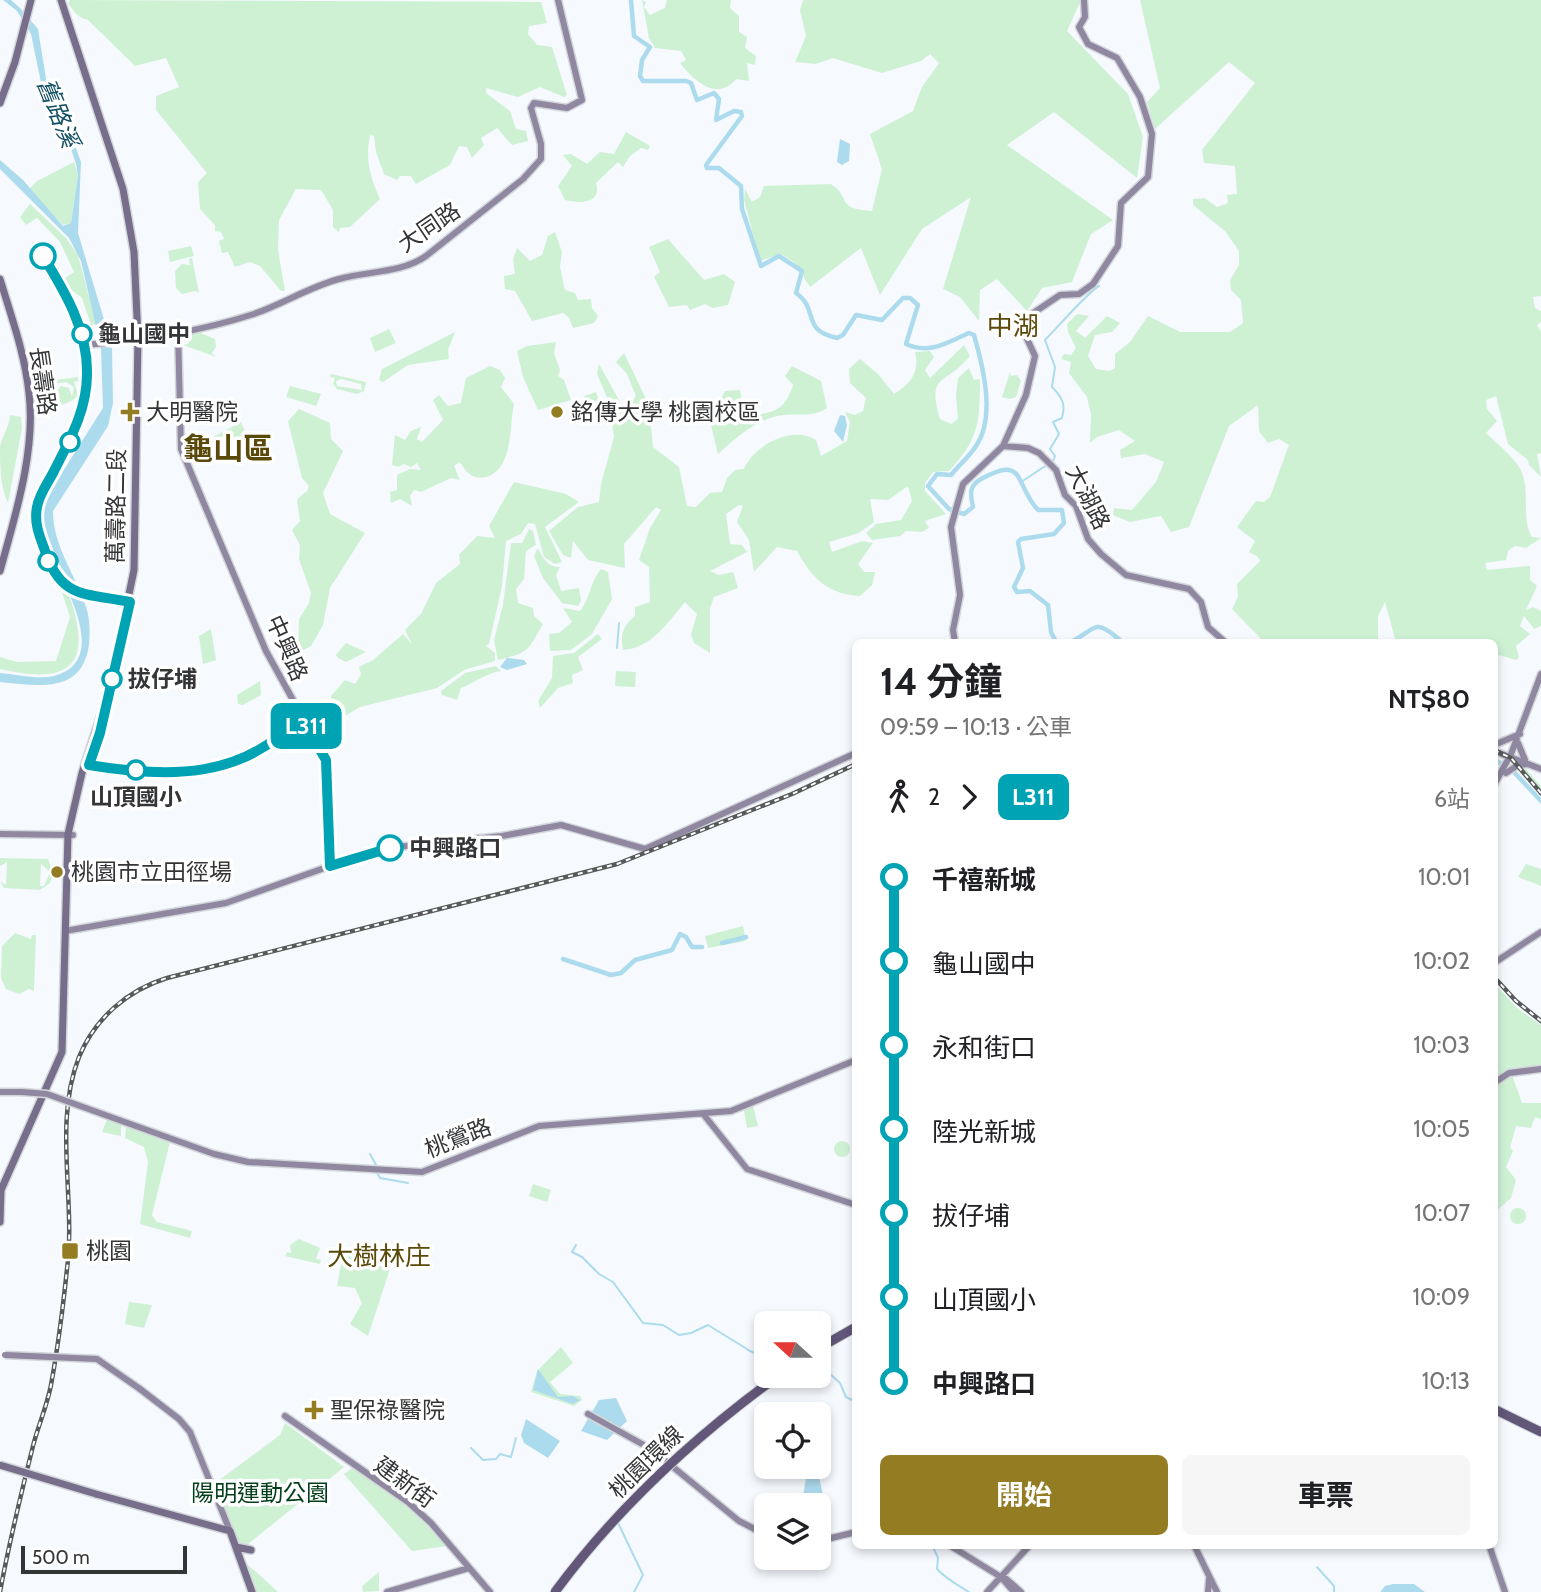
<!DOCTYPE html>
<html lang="zh-TW">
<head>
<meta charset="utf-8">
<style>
  :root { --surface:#fff; --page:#f6f6f6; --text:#202124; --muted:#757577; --accent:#947c23 }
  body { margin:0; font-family:Cabin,"Noto Sans TC",sans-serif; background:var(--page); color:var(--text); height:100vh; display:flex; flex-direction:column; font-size:26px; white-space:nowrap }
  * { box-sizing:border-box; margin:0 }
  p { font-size:23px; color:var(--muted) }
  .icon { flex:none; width:38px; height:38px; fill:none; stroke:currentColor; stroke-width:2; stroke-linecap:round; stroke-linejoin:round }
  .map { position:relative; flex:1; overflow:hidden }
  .sheet { position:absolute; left:852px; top:639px; width:646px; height:910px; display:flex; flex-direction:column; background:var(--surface); border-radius:10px; box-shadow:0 4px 10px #0003 }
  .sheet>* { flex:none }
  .badge { padding:0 14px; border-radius:10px; font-size:24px; line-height:46px }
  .needle { width:46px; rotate:291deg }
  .controls { position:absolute; left:754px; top:1311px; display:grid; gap:14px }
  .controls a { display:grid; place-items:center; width:77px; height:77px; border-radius:10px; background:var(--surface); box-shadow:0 4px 10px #0003; font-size:35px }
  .scale { position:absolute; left:21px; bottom:18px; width:166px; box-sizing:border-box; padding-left:7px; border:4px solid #343537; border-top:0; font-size:19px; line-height:24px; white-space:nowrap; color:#343537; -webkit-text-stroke:5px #fff; paint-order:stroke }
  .map>.badge { position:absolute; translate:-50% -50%; box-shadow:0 0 0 4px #fff }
  .legs { display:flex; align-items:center; gap:10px; height:77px; padding:0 28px; font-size:23px }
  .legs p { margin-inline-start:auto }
  .overview { display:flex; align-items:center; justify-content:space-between; height:119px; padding:0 28px }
  h1 { font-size:38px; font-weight:700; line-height:52px }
  .primary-button { display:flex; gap:14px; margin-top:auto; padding:14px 28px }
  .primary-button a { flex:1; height:80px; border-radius:10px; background:var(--accent); color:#fff; font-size:28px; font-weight:700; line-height:80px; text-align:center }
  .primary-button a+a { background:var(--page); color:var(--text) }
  ul { padding:0 28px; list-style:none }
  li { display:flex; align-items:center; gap:24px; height:84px; font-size:26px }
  li i { display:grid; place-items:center; width:10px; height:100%; margin:0 9px; background:currentColor }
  li i::after { content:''; width:18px; height:18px; margin:-9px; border:5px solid; border-radius:50%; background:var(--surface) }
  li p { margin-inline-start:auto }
  li:first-child i { background:linear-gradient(#0000 50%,currentColor 0) }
  li:last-child i { background:linear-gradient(currentColor 50%,#0000 0) }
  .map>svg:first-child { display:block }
</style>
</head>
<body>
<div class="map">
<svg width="1541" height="1592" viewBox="0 0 1541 1592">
  <rect width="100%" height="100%" fill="#f6f9fe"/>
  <path fill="#cef1d4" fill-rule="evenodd" d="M70,0L541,2L547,23L529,26L528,34L537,45L552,47L567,95L564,97L540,87L518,97L486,88V93L510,111L516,129L526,131L528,141L512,145L497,128L481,138L484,145L472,158L467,147L459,146L450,165L416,184L411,176H400L397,180L384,174L376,152L374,136L370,135C365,159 370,177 380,199L350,227L340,228L339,232L333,227V210L321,190L296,189L279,220L278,250L285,291H281L260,266L250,262L235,267L228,252L222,253L219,241L224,239L221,232L215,231V225L200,209L198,182L207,173L156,110V96L179,87L166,58L135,66L88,20C78,18 74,12 68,3Z
    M642,0L646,2L644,7L650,15L665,8L667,0H731L730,8L739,16V32L747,37L745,48L756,56L755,65L747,63L749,81L736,79C717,102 694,81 680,63L686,60L681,51L655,48L649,38Z
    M803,0H1081L1067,31L1128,94L1143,137L1137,178L1054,112L1007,145L1113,220L1091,234L1072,282L1042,288L1027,311L997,279L980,290L979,321L960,297L943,289L971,197L922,229L880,295L861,248L810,287L794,262L781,254L760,261L744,200L745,189L752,202L760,197L764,186L831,184C853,199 834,208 872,211L882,169L870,134L913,111L922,87L939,63L930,54L921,61L882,73L833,58L816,64L795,62L806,36L800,10Z
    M1140,0H1541V296L1533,297L1535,308L1541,311V322L1537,325L1541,331V453L1537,454L1541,477L1529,465L1528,460L1508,444L1496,396L1486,400L1487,409L1497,421L1486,433C1497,444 1517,459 1522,473C1530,493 1521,520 1532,537L1541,538L1526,548L1515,546L1508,551L1506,560L1485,563L1487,570L1530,566V580L1537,586L1526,610L1533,607L1541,611V626L1534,629L1524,616L1520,626L1530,634L1516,646L1519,657L1516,660L1495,654L1494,642H1396L1385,602L1378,616V642H1264L1232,609L1238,597L1237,584L1260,561L1257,556L1249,552L1255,541L1237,527L1256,501L1264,502L1270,497L1289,445L1279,439L1268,443L1259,431L1258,405L1229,426L1189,527L1171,532L1161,516L1130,522L1113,515L1114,508L1132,510L1156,482L1164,462L1145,454L1121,458L1120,450L1135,441L1119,430L1097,437L1090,443L1091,414L1087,397L1069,373L1071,362L1061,359L1064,354L1071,355L1076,348L1068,332L1067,324L1077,314L1089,316L1076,331L1085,338L1107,316L1120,323L1112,332L1095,335L1088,356L1096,369L1110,371L1115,368V354L1130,342L1148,316L1180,332H1230L1243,323L1241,300L1231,290L1230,280L1239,265V251L1225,231L1193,205V199L1204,198L1217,207L1228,203L1227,195L1237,194L1235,166L1204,163L1202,150L1255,83L1229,62L1155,129L1147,102L1160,88Z
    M626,132L650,146L648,150L641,148L630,156L623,167L618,162L596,183C602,203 581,204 565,200L558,186L572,166L563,155L571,154L587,164L600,152L614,154Z
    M74,162L78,174L71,223L63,225L28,190L37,181Z
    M30,204L66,238L78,255L96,324L91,325L82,298L68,287L64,288L61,281L74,272L60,242L37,218L26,225L20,217Z
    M555,232L562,252L560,267L565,290L575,293L578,300L591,299L592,308L598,316L594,323L573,328L569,318L563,313L532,321L515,291L505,289L504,276L515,274L513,259L517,248L530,261L542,255L548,236Z
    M668,239L704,280L724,274L735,282L728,305L713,308L705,304L690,310L687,305L669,307L654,277L660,272L649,247Z
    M191,246L194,256L170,262L168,251Z
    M192,258L199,293L195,291L182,294L176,288L175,271L182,264L190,265L189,259Z
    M389,329L396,343L375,352L370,338Z
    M198,332L215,339L216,347L212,353L216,357L183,345L188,344L190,334Z
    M455,332L448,350L449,359L408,365L383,382L379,380L382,369Z
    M556,342L554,353L560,370L558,376L564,380L571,400L538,410L523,377L517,351L527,346Z
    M964,345L970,356C946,386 926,372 940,419L951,424L958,419L956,395L958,378L969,368L974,380L980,379C980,422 979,439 949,471L933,472L925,483V491L946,514L925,521L929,528L922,532L906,531L900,536L872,540L866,533L876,524L901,520L912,501L908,486L888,500L870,499L874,522L859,533L829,542L832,552L862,541L873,543L858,564L864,572H875L872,585L860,596C827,594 812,578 797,551L777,547L754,572L749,540L737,522L743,506L739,505L726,514L730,544L742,545L747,552L710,571L719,575L733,572L738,588L714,597L710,608V653L694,643L691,634L697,614L685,602C668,622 652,648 623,650C620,634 623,626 635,616V607L650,602L649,567L639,560L650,528L661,510L656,507L624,544L625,568L588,560L573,541L571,558L563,555L549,531L578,507L599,502L601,484L614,437L610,404L597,374L599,364L625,411L636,396L627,374L616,362L624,353L649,405L653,447L679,467L687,506L696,507L710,493L722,492L727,478L735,470L744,469C754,445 792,425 816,440L821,456L847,441L850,422L845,412L855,415L863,411L866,398L850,383L849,369L860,359L878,374L894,394C911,384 920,372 915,352L930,351L934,357L925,370L930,378Z
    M490,366L500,370L505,378L501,387L514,404C509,426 514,469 486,477C472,480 466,472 460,462L454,466L460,480L451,478L421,492L414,490L410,496L412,506L400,499L391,503L390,492L397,490V475L410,469L421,470L417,463L411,467L404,464L398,467L392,465L395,435L405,440L411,431L421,427L417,439L422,442L443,420L433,400L439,395L448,406L461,403L466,378Z
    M792,366L821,381L827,408C812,418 801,413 784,415C759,417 737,437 718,454L710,421L725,391L740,390L744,416C772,413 784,413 793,385L785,376Z
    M1010,372L1011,376L1017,375L1021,381L1016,397L1010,399L1002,397Z
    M331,374L366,382L364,391L357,394L337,389L333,384L335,378L330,377ZM341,379L361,384L362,390L337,386L336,381Z
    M78,377V381L74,382L78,395C69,407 45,409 35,399L34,383ZM66,382L74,387L72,397L69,388L61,386L54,394L58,401L46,402L39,399L37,391L41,386Z
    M290,386L321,394L316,406L286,397Z
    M596,392L602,410L589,413L584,396Z
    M299,409L330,423L331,439L343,451L323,493L330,514L365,533L330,588L323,625L311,646L298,653L299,619L309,603L311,593L299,559L300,545L292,530L300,521L297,499L307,491L309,486L302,478L288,421Z
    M10,415L21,417L22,428L8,503C0,486 0,466 0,447C2,436 9,428 10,415Z
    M241,422L252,449L238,455L236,449L239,447L229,435L217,440L213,437Z
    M514,482L566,494L579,502L545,527L562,562L555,564L544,557L535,524L528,523L521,534L506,541L502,586L489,644L486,646L495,653V661L464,670L437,688L360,707L345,716L331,711V696L345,680L355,684L361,674L359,667L373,660L403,634L412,644L405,630L421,614L436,583L460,564L459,555L477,536L495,538L489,526Z
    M529,529L533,531L536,545L526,551L524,579L516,589L518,603L533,608L534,616L543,624C527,650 532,652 498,660L494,640L503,605L511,543H522Z
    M538,548C542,557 548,568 560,567L556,575L561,591L579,588L581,601L578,606L562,603L543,578L534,556Z
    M601,569L608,572L612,599L592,634L571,650L550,651L549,634L559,633L572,622L563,608L580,611C591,597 589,584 601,569Z
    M60,586L67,589C93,660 77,687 0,669V657L17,662L56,661L70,617Z
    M211,629L216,660L203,664L199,636Z
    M598,634L602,639L578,657L583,670L572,675L573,683L558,688L540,708L538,701L552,678L553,656L574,653Z
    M346,643L366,652L346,662L338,658L336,655Z
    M496,666L501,671C486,673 476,682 461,688L457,700L442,695L441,691L465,673Z
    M616,671L636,672L635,687L615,686Z
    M260,681L261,695L243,705L238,704L237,695Z
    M1523,766L1541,786V796L1516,768Z
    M0,858L48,859L53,874L50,883L40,890L4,888L0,881L6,885L7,862L0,866ZM41,864L50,872L44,886H13H40Z
    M1526,864L1541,869V886L1518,877Z
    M743,926L746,941L708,948L705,936Z
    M15,933L31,939L32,935H36L34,991L29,989L19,994L6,989L1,978L2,946Z
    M1494,983L1517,1008L1541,1025V1067L1507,1070L1495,1079Z
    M1512,1075L1522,1103H1541V1119L1535,1117L1531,1128L1516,1126L1510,1148L1513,1151L1506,1167L1516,1180L1511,1198L1495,1212V1087Z
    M753,1105L758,1126L747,1128L744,1110Z
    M107,1120L121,1125V1136L102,1132Z
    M126,1127L170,1142L152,1215L157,1222L192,1231L190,1238L140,1224L148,1162L144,1147L125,1138Z
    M834 1149a8 8 0 1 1 16 0a8 8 0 1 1-16 0Z
    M533,1184L551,1190L547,1202L529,1196Z
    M1510 1216a8 8 0 1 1 16 0a8 8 0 1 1-16 0Z
    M299,1239L320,1248L316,1259L321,1260L320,1264L285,1256L287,1252L291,1253L290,1245Z
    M343,1254L390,1269L368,1336L350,1324L362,1303L355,1288L337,1286Z
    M129,1302L152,1305L144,1328L125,1324Z
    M561,1347L573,1363L550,1382L560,1394L580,1396L582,1400L574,1406L531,1392L537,1371Z
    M285,1423L344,1467L243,1548L238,1547L214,1484L280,1435Z
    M354,1467L407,1505L447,1546L412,1551L344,1474Z
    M244,1561L278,1592H253Z
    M379,1572V1591L363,1592L362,1586Z"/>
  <path fill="#addbee" d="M3,0H11L20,8L38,29L49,97L67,124L81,162L78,233L112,346L113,403L108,426L53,511C53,547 75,573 86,607C90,618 90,633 89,644C83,694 39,686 0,682V673C16,674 38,680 54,676C118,659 53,568 42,535C38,521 41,510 46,498L103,408L101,349L81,261L69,238L0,169V160L23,180L63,226L71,223L78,175L76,164L63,125L44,97L31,34L17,11Z
    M840,139L850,144L849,161L842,165L837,162Z
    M840,415L845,416L847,425L843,442L834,431Z
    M507,658L524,660L527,664L507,670L500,667Z
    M538,1369L558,1397L573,1396L580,1400L573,1404L533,1390Z
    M616,1398L627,1421L607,1440L581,1431L599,1400Z
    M526,1419L560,1441L548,1458L524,1443L521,1435Z
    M808,1467L817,1468L823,1495L803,1496Z
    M1393,1584H1414L1425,1592H1380L1385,1586Z"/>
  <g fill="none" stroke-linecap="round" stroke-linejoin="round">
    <path stroke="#addbee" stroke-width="2" d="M1021,482L1053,461L1055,456L1050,449L1059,434L1053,422L1062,418C1066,404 1062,397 1052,387L1055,367L1045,340C1056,329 1090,290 1099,286
      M617,648L619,623
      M370,1154L376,1165
      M376,1171L380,1178L408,1183
      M576,1245L572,1252L582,1257L599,1274L613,1282L643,1323L663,1325L679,1335L691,1333L708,1325L747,1349
      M748,1350L766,1358
      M819,1364L840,1383L846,1397L856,1402
      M471,1448L483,1460L496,1459L500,1454L511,1457L516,1438
      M618,1523L643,1575L634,1592
      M932,1545L938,1558L937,1569C946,1579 958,1585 969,1592
      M1317,1567L1334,1586V1592"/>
    <path stroke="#addbee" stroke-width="4.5" d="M631,0L634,36L650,47L642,60L640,76L643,81H686L691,83L697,100L714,93L719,99L716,120L734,111L741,112L742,116L706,165L707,168H719L741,186L742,209L761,266L779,256L802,271L796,293C820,310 800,330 837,338L843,335L856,315L882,320L903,298H910L918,305L906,344C930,355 948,342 969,333L974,335C983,366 996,417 976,446C969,457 959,465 951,475L937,474L928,486L949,509L964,514L973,507C970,493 969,486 981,479C1026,454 1014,484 1038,510H1062L1064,523L1054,534L1021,539L1018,542L1023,568L1014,587L1017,592L1030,591L1048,605L1051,632L1056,642
      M1071,642C1098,628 1094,617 1122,642
      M1494,759L1513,771L1541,801
      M722,943L746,937
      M563,959L611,975L621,973L635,960L672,950L680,934L686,937L692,947H702"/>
    <g stroke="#d3d6da" stroke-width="9">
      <path id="secondary" d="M178,331L181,449L266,651L326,760L330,866
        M84,345C140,341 201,331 254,314C283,304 309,287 339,279C368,271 402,273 426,256L523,179L541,159V144L531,108L534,103L567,108L582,100L558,0
        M1003,446L1028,448L1039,453L1056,470L1065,495L1076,506L1088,539L1101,554L1126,575L1189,589L1201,602L1208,627L1225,642
        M955,642L953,630L960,595L951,527L963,484L1003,446L1026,395L1035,356L1022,328L1023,320L1060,295L1079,294L1093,284L1118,246L1121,203L1148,177L1152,134L1140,97L1117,58L1088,44L1079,27L1085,17L1084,0
        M1518,743L1525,760
        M1494,745L1520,734
        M1494,751L1541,769
        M1506,773L1518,765L1527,764
        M1494,785L1511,754L1541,674
        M0,834L73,835
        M65,931L226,903L378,849L502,836L561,825L645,849L856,753
        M1494,963L1541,932
        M1494,1083L1509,1073L1541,1069
        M0,1092H22
        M704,1115L747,1169L856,1205
        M119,1120L214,1154L248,1162L422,1172L539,1126L731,1111L856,1060
        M140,1389L179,1419L190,1432L230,1531
        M588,1414L651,1449L739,1521L766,1535
        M285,1416L408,1502L431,1523L490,1592
        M819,1541L856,1532
        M949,1545L1001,1577L1014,1592
        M1194,1545L1217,1592
        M1489,1545L1505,1592
        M1004,1577L1021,1592
        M387,1592L469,1568
        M987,1592L1030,1545
        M1208,1592L1209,1579"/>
    </g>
    <g stroke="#d3d6da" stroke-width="10">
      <path id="primary" d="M0,103L15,62L31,0
        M0,279C11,316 25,354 29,393C36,451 15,516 0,571
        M0,1222L1,1190L62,1052L68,834L82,773L110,687L134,570L138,338L134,252L123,189L61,0
        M96,1494L230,1531L252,1592
        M236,1547L251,1550"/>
    </g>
    <g stroke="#d3d6da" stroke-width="11">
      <path id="highway" d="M819,1348L856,1327
        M1494,1409L1541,1432"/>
    </g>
    <use href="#secondary" stroke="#8f88a0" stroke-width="6"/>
    <use href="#primary" stroke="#776e8b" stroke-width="7"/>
    <use href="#highway" stroke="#625779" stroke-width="9"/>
    <g stroke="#57595b" stroke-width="4.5">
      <path id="rail" d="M1494,750L1511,758L1541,793
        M1494,977L1516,1001L1541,1021
        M0,1592C9,1543 21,1494 33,1446C38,1426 47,1406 51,1385C58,1347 63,1307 67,1269C76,1200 53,1123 79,1057C95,1018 128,990 167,978L617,864L792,794L856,764"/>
    </g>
    <use href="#rail" stroke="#fff" stroke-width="2" stroke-dasharray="5" stroke-linecap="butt"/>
    <g stroke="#d3d6da" stroke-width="9" stroke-linecap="butt">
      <path id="secondary-bridge" d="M22,1092L47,1094L119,1120
        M5,1355L97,1359L140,1389"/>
    </g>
    <g stroke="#d3d6da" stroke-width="10" stroke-linecap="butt">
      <path id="primary-bridge" d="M0,1465L96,1494"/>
    </g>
    <g stroke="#d3d6da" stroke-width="11" stroke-linecap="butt">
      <path id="highway-bridge" d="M555,1592C617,1508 694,1437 778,1376"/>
    </g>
    <use href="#secondary-bridge" stroke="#8f88a0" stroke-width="6"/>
    <use href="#primary-bridge" stroke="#776e8b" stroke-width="7"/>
    <use href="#highway-bridge" stroke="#625779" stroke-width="9"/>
  </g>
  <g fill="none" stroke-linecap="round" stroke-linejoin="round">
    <g stroke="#fff" stroke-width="16">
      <path id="line-1" d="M43,256C65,292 88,330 87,374C87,411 69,441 53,473C47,484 39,495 37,507C34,522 39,535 44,548C60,599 84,593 130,602L100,733L89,765C167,778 244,780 300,716L326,760L330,866L390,848"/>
    </g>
    <use href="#line-1" stroke="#00a3b4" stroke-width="10"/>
  </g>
  <g fill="#fff" stroke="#00a3b4" stroke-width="3.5">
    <circle cx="43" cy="256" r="12"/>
    <circle cx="82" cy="334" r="9"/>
    <circle cx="70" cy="442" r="9"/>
    <circle cx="48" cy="561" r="9"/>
    <circle cx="112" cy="679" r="9"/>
    <circle cx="136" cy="770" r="9"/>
    <circle cx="390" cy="848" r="12"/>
  </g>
  <g fill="#947c23" stroke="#fff" stroke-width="2.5">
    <path d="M126.5 401.5h7v7h7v7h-7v7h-7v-7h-7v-7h7z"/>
    <circle cx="557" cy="412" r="7"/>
    <circle cx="57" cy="872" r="7"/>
    <rect x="61" y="1242" width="18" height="18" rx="3.5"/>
    <path d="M310.5 1399.5h7v7h7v7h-7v7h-7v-7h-7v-7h7z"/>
  </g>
  <g text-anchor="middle" stroke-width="7" stroke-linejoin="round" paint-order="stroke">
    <g font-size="23" fill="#343537" stroke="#fff">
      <text transform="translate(429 227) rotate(-34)" y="8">大同路</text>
      <text transform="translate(43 381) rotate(82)" y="8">長壽路</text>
      <text transform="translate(1088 497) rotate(63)" y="8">大湖路</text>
      <text transform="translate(116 506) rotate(-89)" y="8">萬壽路二段</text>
      <text transform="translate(287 648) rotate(66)" y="8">中興路</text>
      <text transform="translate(458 1138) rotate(-21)" y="8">桃鶯路</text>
      <text transform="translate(646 1462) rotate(-44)" y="8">桃園環線</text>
      <text transform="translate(405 1482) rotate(36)" y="8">建新街</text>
    </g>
    <g font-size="23" font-weight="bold" fill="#343537" stroke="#fff" text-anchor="start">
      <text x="98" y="342">龜山國中</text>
      <text x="128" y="687">拔仔埔</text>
      <text x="136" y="805" text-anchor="middle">山頂國小</text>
      <text x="409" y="856">中興路口</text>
    </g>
    <g font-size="23" fill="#343537" stroke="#fff" text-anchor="start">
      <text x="146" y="420">大明醫院</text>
      <text x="571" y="420">銘傳大學 桃園校區</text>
      <text x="71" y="880">桃園市立田徑場</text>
      <text x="86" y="1259">桃園</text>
      <text x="330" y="1418">聖保祿醫院</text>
    </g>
    <g font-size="23" fill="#033e1a" stroke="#fff">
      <text x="260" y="1501">陽明運動公園</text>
    </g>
    <g font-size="24" font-style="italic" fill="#135064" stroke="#fff">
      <text transform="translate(58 113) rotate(68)" y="8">舊路溪</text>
    </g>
    <g font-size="26" fill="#5a4908" stroke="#fff">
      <text x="1013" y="335">中湖</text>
      <text x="379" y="1265">大樹林庄</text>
    </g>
    <g font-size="30" font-weight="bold" fill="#5a4908" stroke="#fff">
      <text x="228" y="459">龜山區</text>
    </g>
  </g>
</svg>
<div class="controls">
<a><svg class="needle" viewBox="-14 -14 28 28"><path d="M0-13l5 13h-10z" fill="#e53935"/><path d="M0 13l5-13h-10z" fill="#757577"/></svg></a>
<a><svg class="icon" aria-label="locate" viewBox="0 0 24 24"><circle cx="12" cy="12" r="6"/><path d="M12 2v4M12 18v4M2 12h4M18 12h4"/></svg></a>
<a><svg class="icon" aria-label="layers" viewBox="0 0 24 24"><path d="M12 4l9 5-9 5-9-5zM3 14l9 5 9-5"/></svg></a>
</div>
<div class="scale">500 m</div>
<b class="badge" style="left:306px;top:726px;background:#00a3b4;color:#fff">L311</b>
<section class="sheet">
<div class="overview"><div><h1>14 分鐘</h1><p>09:59 – 10:13 · 公車</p></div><b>NT$80</b></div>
<div class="legs"><svg class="icon" aria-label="walk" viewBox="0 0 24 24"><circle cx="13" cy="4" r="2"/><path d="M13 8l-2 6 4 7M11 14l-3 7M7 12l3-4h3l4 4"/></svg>2<svg class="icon" aria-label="forward" viewBox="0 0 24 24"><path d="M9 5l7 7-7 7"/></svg><b class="badge" style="background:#00a3b4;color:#fff">L311</b><p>6站</p></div>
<ul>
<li><i style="color:#00a3b4"></i><b>千禧新城</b><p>10:01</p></li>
<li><i style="color:#00a3b4"></i><span>龜山國中</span><p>10:02</p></li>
<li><i style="color:#00a3b4"></i><span>永和街口</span><p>10:03</p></li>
<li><i style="color:#00a3b4"></i><span>陸光新城</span><p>10:05</p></li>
<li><i style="color:#00a3b4"></i><span>拔仔埔</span><p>10:07</p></li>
<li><i style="color:#00a3b4"></i><span>山頂國小</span><p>10:09</p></li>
<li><i style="color:#00a3b4"></i><b>中興路口</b><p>10:13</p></li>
</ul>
<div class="primary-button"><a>開始</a><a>車票</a></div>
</section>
</div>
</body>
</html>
